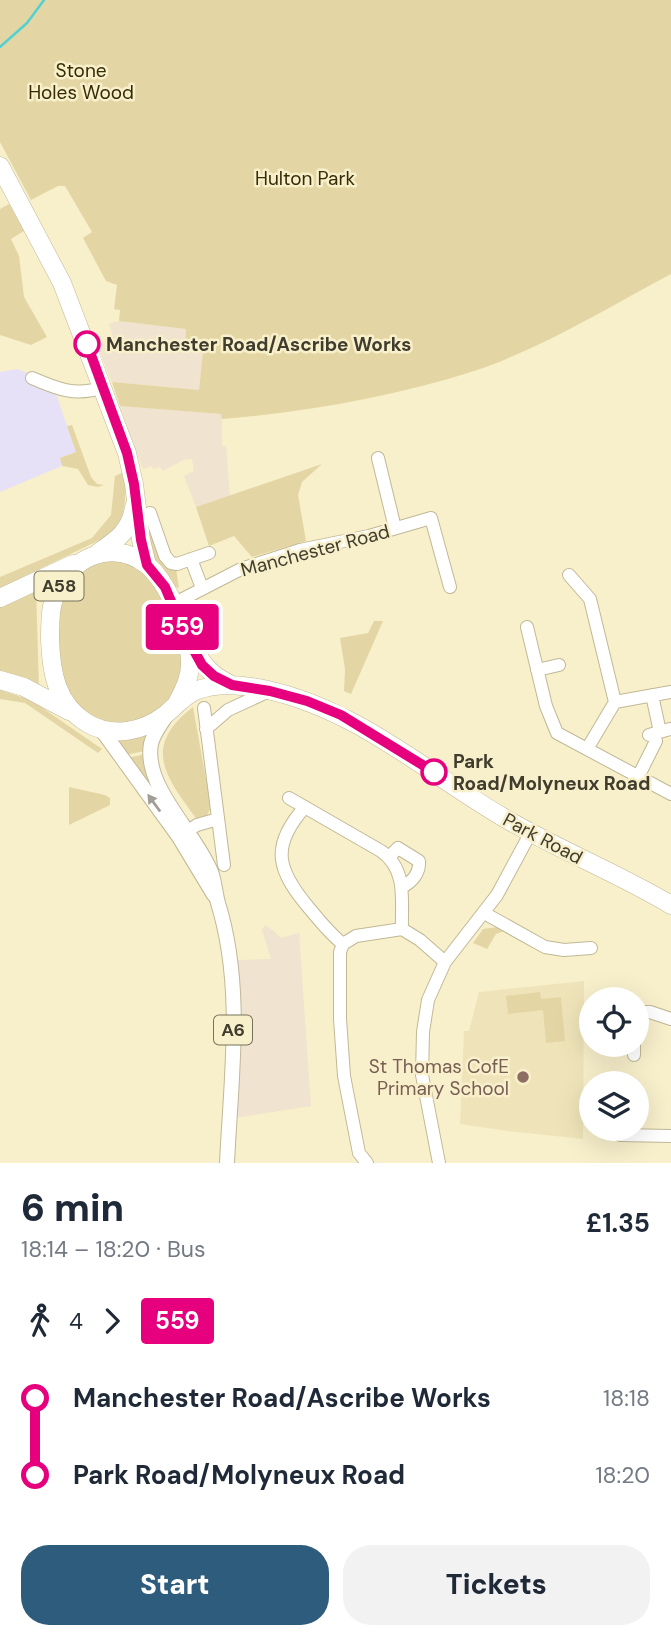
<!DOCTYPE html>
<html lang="en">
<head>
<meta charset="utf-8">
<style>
  :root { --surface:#fff; --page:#f2f2f3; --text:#1f2937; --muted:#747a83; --accent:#2e5c7c }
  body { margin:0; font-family:"DM Sans",sans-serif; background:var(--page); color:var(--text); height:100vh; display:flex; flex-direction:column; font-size:26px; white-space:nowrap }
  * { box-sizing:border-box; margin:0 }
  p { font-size:23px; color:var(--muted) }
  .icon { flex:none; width:38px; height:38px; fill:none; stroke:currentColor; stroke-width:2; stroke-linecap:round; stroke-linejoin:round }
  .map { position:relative; height:1163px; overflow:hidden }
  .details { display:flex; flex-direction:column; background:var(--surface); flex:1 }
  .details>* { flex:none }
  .badge { padding:0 14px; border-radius:5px; font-size:24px; line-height:46px }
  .fabs { position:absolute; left:579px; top:987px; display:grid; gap:14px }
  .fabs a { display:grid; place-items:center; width:70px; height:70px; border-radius:50%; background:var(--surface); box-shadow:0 7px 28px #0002; font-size:35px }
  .map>.badge { position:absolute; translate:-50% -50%; box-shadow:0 0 0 4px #fff }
  .legs { display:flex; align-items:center; gap:10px; height:77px; padding:0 21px; font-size:23px }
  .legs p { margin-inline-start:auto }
  .overview { display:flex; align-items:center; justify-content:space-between; height:119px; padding:0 21px }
  h1 { font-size:38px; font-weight:800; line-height:52px }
  .cta { display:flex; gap:14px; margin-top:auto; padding:14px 21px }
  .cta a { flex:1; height:80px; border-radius:28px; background:var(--accent); color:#fff; font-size:28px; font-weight:800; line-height:80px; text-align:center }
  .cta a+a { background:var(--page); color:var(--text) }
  ul { padding:0 21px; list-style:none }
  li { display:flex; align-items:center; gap:24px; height:77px; font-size:26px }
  li i { display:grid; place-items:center; width:10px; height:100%; margin:0 9px; background:currentColor }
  li i::after { content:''; width:18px; height:18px; margin:-9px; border:5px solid; border-radius:50%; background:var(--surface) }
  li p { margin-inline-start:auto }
  li:first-child i { background:linear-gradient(#0000 50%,currentColor 0) }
  li:last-child i { background:linear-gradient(currentColor 50%,#0000 0) }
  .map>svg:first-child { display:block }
</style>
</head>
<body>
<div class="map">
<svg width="671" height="1163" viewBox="0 0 671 1163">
  <rect width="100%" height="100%" fill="#f8efcb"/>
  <path fill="#f0e3cf" d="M119,321L187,329L203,351L199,390L112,382L96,344L114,342L109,324Z
    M120,406L222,414V446H226L230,496L196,507L184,476L194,471L192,459L183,460L163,471L160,467L153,469L152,466L143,469Z
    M265,925L274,931L281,938L299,933L311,1106L234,1118L239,1010L238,960L271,959L262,930Z"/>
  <path fill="#e7e1f7" d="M17,369L52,382L76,452L60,458L62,466L0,492V372Z"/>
  <path fill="#efe4b9" d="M584,981L583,1139L508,1131L460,1124L464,1031H469L479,992Z"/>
  <path fill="#e4d6a4" d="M0,0H671V274C607,308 543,348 474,371C393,397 306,412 222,419L221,414L120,406L112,382L199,390L203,351L185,349L186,329L119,321L120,310L114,309L117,285L106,281L83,238L92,232L65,186H58L31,200L0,142Z
    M9,204L24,231L11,239L19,256L24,297L47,337L31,345L0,335V209Z
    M72,425L91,477L97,484L104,485L98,487L88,485L78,469L62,466L60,458L76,452L67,426Z
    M322,464L302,482L298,495L306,541L252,557L234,536L209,546L196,507Z
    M124,472C126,498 128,517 108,536L0,588V577L92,538L111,515L115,476Z
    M151,532C156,546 159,571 176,569L179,588L175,587L154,562L145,534Z
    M111,558L121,559L143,570L159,590L178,634L183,671L170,700L152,716L128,725L102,723L79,710L59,675L56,620L62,594L86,566Z
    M36,588L39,688L0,675V604Z
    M374,621H383L351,694L344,691L345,669L340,638L368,633Z
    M0,690L31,700L102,749L98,753L25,703L0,699Z
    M193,707L211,807L206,818L198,821C167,778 140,748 193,707Z
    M147,732L145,751L125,755L112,738Z
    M145,754L179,823L128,758Z
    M69,787L105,795L110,798V805L69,825Z
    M498,927L504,931L496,934L487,949L473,943L483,929Z
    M540,992L541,999L561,997L565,1041L546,1043L543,1010L508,1014L506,996Z"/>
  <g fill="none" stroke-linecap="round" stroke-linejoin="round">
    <path stroke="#53d0d1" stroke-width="2.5" d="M0,47L27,23L44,0"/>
    <g stroke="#c1b896" stroke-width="14">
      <path id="minor" d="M32,378C57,389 77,397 103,387
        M378,458L395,528
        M150,513L165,556L171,563L177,564L209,553
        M191,559L202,588
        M569,575L590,599L615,702
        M173,604L241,569L300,550L369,536L431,518L450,587
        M527,627L546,706L557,733L671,794
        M537,670L559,665
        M652,695L660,732
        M615,702L671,692
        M204,708L224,865
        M206,729L228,710L269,691
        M649,735L670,729
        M587,749L615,702
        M638,777L656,741
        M289,798L381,851C408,870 401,901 402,929
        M305,807C269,847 278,871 309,908C320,921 330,934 343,944
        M179,836L197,825L218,819
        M389,857L398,848L419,861C420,873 412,882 402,887
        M484,913L545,947L564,950L591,948
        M637,1012H650L671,1019
        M634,1045V1055
        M620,1135L671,1136
        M367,1163L359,1153L344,1076L340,1019V952L343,944L356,936L402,929L420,940L445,962
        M439,1163L422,1075L423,1032L428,1000L445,962L497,895L531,832"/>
    </g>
    <g stroke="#c1b896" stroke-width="16">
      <path id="major" d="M166,716C161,724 153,734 151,744C143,787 196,833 211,872C215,882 215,893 218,903C244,987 231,1076 227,1163
        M101,729L179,837L214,895"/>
    </g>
    <g stroke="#c1b896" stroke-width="19">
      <path id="highway" d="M0,166L62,283L127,453L134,484L141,540L147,565
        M99,552C117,540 131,530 134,507
        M0,598L73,564
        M191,644C202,664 211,676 232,685
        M0,680L24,687L69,711
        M178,701C185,688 191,675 190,660C189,635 168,581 147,565C119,543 84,551 64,579C50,597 50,617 50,639C51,672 56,704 87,723C112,738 143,732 166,714C176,706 182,697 195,691C217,682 245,685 268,690C357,710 425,771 501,816C556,849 616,872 671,905"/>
    </g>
    <use href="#minor" stroke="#fff" stroke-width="12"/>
    <use href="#major" stroke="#fff" stroke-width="14"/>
    <use href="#highway" stroke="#fff" stroke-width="18"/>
  </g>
  <defs><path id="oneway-solid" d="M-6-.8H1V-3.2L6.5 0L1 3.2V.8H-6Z" transform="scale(1.75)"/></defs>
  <use fill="#a09e96" href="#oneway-solid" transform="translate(154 803) rotate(-126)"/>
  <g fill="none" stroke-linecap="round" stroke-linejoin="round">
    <g stroke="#fff" stroke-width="16">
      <path id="line-1" d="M87,344L127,453L134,484L141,540L147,565L165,587L184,632L202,665L214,676L232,685L270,691L307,701L341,715L434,772"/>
    </g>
    <use href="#line-1" stroke="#e6007e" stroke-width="10"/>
  </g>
  <g fill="#fff" stroke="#e6007e" stroke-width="3.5">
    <circle cx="87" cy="344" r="12"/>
    <circle cx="434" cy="772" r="12"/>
  </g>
  <circle fill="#8d6e63" stroke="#f8efcb" stroke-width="2.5" cx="523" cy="1077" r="7"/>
  <g text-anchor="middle" stroke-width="5" stroke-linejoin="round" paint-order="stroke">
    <g fill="#f8efcb" stroke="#77725d" stroke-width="2">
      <rect x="34.5" y="571.5" width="49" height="29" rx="5"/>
      <rect x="214" y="1015.5" width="38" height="29" rx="5"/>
    </g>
    <g font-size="18" font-weight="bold" fill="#403c2e">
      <text x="59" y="592">A58</text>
      <text x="233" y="1036">A6</text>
    </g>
    <g font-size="19" fill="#352c05" stroke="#f8efcb">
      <text x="81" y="77">Stone<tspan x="81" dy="22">Holes Wood</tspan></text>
      <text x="305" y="185">Hulton Park</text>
    </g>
    <g font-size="19" font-weight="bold" fill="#403c2e" stroke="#f8efcb" text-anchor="start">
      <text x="106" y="351">Manchester Road/Ascribe Works</text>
      <text x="453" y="768">Park<tspan x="453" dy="22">Road/Molyneux Road</tspan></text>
    </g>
    <g font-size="19" fill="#403c2e" stroke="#f8efcb">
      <text transform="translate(315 550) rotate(-15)" y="7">Manchester Road</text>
      <text transform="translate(543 838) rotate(28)" y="7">Park Road</text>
    </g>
    <g font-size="19" fill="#785e54" stroke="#f8efcb" text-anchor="end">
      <text x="509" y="1073">St Thomas CofE<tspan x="509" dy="22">Primary School</tspan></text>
    </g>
  </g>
</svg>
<div class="fabs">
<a><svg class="icon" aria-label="locate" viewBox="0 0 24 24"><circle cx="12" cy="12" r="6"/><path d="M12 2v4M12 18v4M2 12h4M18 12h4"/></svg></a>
<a><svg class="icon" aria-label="layers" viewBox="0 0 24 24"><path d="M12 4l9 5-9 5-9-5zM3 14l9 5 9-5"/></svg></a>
</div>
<b class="badge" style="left:182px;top:627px;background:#e6007e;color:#fff">559</b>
</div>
<section class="details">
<div class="overview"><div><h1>6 min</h1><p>18:14 – 18:20 · Bus</p></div><b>£1.35</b></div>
<div class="legs"><svg class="icon" aria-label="walk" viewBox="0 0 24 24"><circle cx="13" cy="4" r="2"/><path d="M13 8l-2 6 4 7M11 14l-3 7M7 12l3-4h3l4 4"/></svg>4<svg class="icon" aria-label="forward" viewBox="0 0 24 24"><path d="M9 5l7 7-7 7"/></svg><b class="badge" style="background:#e6007e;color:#fff">559</b></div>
<ul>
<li><i style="color:#e6007e"></i><b>Manchester Road/Ascribe Works</b><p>18:18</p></li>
<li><i style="color:#e6007e"></i><b>Park Road/Molyneux Road</b><p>18:20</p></li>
</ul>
<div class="cta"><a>Start</a><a>Tickets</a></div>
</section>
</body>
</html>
